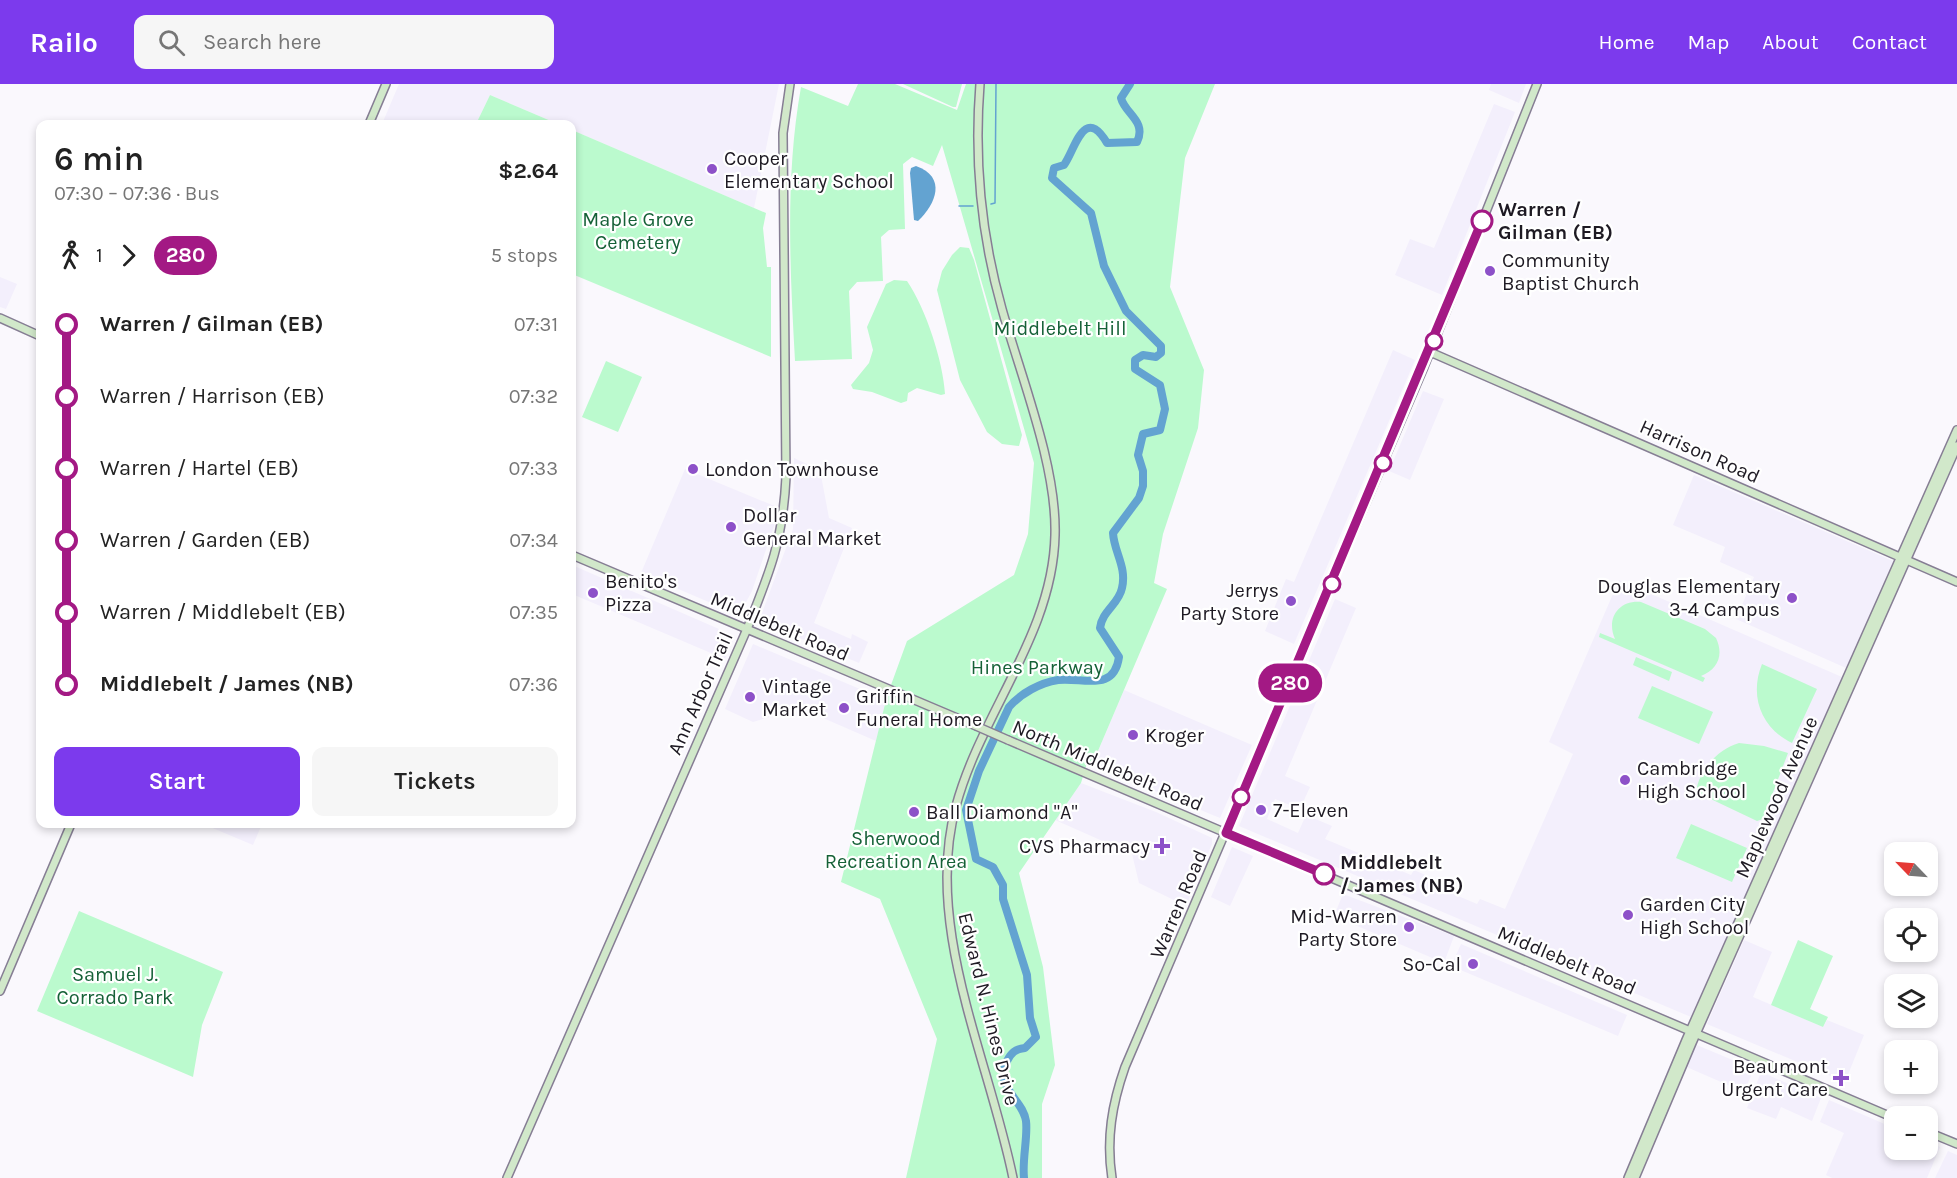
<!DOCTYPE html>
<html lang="en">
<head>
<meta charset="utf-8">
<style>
  :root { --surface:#fff; --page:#f6f6f6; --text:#222; --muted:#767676; --accent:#7c3aed }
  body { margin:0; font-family:Karla,sans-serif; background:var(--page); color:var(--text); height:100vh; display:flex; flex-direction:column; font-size:22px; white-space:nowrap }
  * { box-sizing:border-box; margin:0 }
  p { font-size:20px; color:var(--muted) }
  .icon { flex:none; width:33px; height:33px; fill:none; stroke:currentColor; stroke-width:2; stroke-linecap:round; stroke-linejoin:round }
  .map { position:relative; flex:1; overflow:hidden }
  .panel { position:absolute; left:36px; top:36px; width:540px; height:708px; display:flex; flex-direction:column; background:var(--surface); border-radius:12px; box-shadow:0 3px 9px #0003 }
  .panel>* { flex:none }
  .badge { padding:0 12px; border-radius:20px; font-size:21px; line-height:39px }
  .needle { width:39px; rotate:295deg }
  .tools { position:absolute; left:1884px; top:758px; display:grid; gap:12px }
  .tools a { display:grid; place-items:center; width:54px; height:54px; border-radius:12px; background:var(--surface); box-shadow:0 3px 9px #0003; font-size:30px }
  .map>.badge { position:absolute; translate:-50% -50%; box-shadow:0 0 0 3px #fff }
  .legs { display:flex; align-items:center; gap:9px; height:66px; padding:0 18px; font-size:20px }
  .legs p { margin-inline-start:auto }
  .head { display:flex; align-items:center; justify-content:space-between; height:102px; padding:0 18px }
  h1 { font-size:33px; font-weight:600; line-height:45px }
  .primary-button { display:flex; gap:12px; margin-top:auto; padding:12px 18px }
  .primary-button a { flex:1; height:69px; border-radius:12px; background:var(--accent); color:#fff; font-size:24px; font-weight:600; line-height:69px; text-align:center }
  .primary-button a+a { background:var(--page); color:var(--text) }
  ul { padding:0 18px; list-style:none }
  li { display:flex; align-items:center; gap:21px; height:72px; font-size:22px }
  li i { display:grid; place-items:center; width:9px; height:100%; margin:0 8px; background:currentColor }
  li i::after { content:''; width:15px; height:15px; margin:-8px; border:4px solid; border-radius:50%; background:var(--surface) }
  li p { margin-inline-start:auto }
  li:first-child i { background:linear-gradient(#0000 50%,currentColor 0) }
  li:last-child i { background:linear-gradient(currentColor 50%,#0000 0) }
  header { display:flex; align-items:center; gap:36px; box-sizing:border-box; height:84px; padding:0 30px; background:var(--accent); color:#fff }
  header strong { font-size:28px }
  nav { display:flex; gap:33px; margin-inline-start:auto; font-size:21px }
  .search { width:420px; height:54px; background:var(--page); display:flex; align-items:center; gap:15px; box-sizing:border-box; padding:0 21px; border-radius:12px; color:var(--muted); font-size:22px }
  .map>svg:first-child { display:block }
</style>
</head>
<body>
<header>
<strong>Railo</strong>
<div class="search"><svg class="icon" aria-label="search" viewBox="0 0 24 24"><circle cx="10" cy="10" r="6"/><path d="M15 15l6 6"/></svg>Search here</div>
<nav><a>Home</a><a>Map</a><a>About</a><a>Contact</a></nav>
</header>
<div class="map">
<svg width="1957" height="1094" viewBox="0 0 1957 1094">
  <rect width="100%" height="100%" fill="#faf8fd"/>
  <path fill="#f3effc" d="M399,0H779L754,124L572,46V40H558L490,11L476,40H382Z
    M1491,0H1526L1519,19L1489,6Z
    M1494,20L1515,28L1442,211L1395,191L1410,155L1434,164Z
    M0,193L17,200L6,225L0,223Z
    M1393,266L1415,276L1294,560L1265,547L1286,495L1294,498Z
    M1423,307L1444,315L1410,396L1389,387Z
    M794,374L820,386L829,434L852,444L814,539L851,555L852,550L868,558L859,579L759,537L793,445Z
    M685,385L777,423L776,436L752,507L739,531L641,489Z
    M1694,391L1893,477L1846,584L1736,535L1754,493L1720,478L1725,463L1673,441Z
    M572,481L735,552L725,575L572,510Z
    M1619,496L1842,593L1691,933L1239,742L1335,515L1356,524L1285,692L1310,703L1300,725L1275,715L1267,735L1298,749L1306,731L1332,742L1325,755L1411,791L1414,786L1446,800L1444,806L1477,820L1480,815L1505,825L1573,670L1549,658Z
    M753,560L886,616L876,657L800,624L753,638L725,625Z
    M1124,606L1252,661L1220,734L1092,681Z
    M1081,699L1156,728L1212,754V760L1186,822L1139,799L1132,770L1055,736Z
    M203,740H262L253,761Z
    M1232,763L1253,772L1230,822L1211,813Z
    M1343,810L1454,852L1444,879L1334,832Z
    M1744,856L1772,868L1753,913L1823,943L1827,936L1864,951L1845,998L1707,940Z
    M1461,860L1627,931L1618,952L1451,882Z
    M1692,959L1754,985L1744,1008L1682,981Z
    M1761,988L1821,1014L1812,1037L1781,1023L1776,1035L1747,1024Z
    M1829,1016L1894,1044V1065H1928V1058L1940,1063L1927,1094H1832L1826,1091L1844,1049L1820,1038Z
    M1948,1067L1957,1071V1094H1935Z"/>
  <path fill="#bbface" d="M858,0H895L957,26L966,0H1215L1185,74L1170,203L1204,286L1198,344L1163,450L1154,499L1167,505L1092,681L1087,679L1081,699L1019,789L1043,883L1055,981L1042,1020V1094H906L937,955L880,815L841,798L887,612L907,557L1014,491L1028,450L1034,379L942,61L933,82L912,73L903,80L905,145L889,146L881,153L883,197L857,198L849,207L852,275L795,277C790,187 785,92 801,3L848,22Z
    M903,0H962L956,23H953Z
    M490,11L558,40H476Z
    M572,46L766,129L763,144L767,183H771V273L572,190Z
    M960,163L969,164L974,176L1022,351L1019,362L1002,360L987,348L960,296L937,206L942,187L952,171Z
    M894,196L907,197C926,225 943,277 945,310L941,311L917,304L908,309L907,317L901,319L872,308L853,305L851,301L869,279L873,266L867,243L886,200Z
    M606,277L642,293L618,348L582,333Z
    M1641,518L1705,545L1716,554C1724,571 1718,585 1701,592L1705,594L1703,598L1599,553L1600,549L1615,555C1606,535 1618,516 1641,518Z
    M1636,573L1672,588L1669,597L1633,581Z
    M1762,580L1817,605L1792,659C1761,644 1749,612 1762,580Z
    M1652,602L1713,628L1699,660L1638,634Z
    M1739,659L1764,662L1788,669L1763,735L1757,737L1696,708C1699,686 1718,665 1739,659Z
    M1691,740L1747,764L1732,798L1676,774Z
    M79,827L223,888L202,941L193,993L37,927Z
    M1798,856L1833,872L1810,925L1828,933L1823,943L1771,921Z"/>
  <path fill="#63a3d1" d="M916,82C947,93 936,120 918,137L914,136L910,89L911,84Z"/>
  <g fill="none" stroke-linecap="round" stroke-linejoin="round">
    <path stroke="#63a3d1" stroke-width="1.5" d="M991,120L995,119L996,0
      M959,122H973"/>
    <path stroke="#63a3d1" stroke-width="8" d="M1024,1094C1022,1075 1028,1053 1026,1037C1023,1015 994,1004 1007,977C1011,969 1015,965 1025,964L1036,953L1030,934L1027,891L1003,815V801L993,783L976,775L966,726L979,687L1009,623C1021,609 1040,599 1058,596C1083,593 1114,609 1119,573L1100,544C1102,527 1119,520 1122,504C1127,483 1114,468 1113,449L1139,414L1143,402V387L1138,371L1143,350L1160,346L1165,325L1160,301L1135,285V276L1143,271L1156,273L1161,269V262L1126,227L1104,182L1091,129L1052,94L1054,84L1064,81C1075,66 1084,20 1107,59L1137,58C1147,37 1125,30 1121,14L1130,0"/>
    <g stroke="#867e94" stroke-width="10">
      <path id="secondary" d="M980,0C974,76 981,151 1002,225C1021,293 1057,382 1055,451C1053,550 981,629 956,722C923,842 989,975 1013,1094
        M369,40L386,0
        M0,234L40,252
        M1430,268L1957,498
        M572,471L976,642
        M1008,656L1894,1034
        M0,907L71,740
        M1928,1048L1957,1060
        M507,1094L747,545C770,488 783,456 786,393L783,49L790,0
        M1112,1094C1106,1055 1112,1020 1125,983L1424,283L1537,0
        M1628,1094L1686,956L1957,346
        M1635,1094L1692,959L1957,362"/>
    </g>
    <use href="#secondary" stroke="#d1e8ca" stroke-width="7"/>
    <g stroke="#867e94" stroke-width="10" stroke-linecap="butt">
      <path id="secondary-bridge" d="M976,642L1008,656"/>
    </g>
    <use href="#secondary-bridge" stroke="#d1e8ca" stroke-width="7"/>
  </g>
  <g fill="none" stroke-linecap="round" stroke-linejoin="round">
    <g stroke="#fff" stroke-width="14">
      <path id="line-1" d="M1324,790L1226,749L1482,137"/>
    </g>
    <use href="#line-1" stroke="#a31984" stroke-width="9"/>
  </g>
  <g fill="#8d51c8" stroke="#fff" stroke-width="2">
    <circle cx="712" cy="85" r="6"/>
    <circle cx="1490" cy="187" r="6"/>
    <circle cx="693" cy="385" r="6"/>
    <circle cx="731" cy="443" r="6"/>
    <circle cx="593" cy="509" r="6"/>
    <circle cx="1792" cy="514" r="6"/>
    <circle cx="1291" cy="517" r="6"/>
    <circle cx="750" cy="613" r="6"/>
    <circle cx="844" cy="624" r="6"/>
    <circle cx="1133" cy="651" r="6"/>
    <circle cx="1625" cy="696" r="6"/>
    <circle cx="1261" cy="726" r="6"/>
    <circle cx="914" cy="728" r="6"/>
    <path d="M1159 753h6v6h6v6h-6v6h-6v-6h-6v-6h6z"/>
    <circle cx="1628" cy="831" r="6"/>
    <circle cx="1409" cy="843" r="6"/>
    <circle cx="1473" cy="880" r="6"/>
    <path d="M1838 985h6v6h6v6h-6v6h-6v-6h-6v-6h6z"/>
  </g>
  <g fill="#fff" stroke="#a31984" stroke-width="3">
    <circle cx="1482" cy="137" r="10"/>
    <circle cx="1434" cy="257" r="8"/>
    <circle cx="1383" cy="379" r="8"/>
    <circle cx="1332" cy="500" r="8"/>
    <circle cx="1241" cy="713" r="8"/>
    <circle cx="1324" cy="790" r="10"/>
  </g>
  <g text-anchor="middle" stroke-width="4.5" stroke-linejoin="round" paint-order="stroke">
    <g font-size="20" fill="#1e1a23" stroke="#fff" text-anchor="start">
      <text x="724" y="81">Cooper<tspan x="724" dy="23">Elementary School</tspan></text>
      <text x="1502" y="183">Community<tspan x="1502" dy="23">Baptist Church</tspan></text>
      <text x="705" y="392">London Townhouse</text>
      <text x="743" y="438">Dollar<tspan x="743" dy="23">General Market</tspan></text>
      <text x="605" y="504">Benito's<tspan x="605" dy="23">Pizza</tspan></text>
      <text x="1780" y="509" text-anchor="end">Douglas Elementary<tspan x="1780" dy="23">3-4 Campus</tspan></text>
      <text x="1279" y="513" text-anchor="end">Jerrys<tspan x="1279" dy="23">Party Store</tspan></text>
      <text x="762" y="609">Vintage<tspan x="762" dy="23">Market</tspan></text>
      <text x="856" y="619">Griffin<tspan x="856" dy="23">Funeral Home</tspan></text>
      <text x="1145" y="658">Kroger</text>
      <text x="1637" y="691">Cambridge<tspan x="1637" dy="23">High School</tspan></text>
      <text x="1273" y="733">7-Eleven</text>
      <text x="926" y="735">Ball Diamond "A"</text>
      <text x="1150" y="769" text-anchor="end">CVS Pharmacy</text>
      <text x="1640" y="827">Garden City<tspan x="1640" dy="23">High School</tspan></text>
      <text x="1397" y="839" text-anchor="end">Mid-Warren<tspan x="1397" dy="23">Party Store</tspan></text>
      <text x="1461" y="887" text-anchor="end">So-Cal</text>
      <text x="1828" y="989" text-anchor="end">Beaumont<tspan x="1828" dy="23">Urgent Care</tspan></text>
    </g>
    <g font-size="20" font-weight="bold" fill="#1e1a23" stroke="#fff" text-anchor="start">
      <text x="1498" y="132">Warren /<tspan x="1498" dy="23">Gilman (EB)</tspan></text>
      <text x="1340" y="785">Middlebelt<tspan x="1340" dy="23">/ James (NB)</tspan></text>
    </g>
    <g font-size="20" fill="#156137" stroke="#fff">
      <text x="638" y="142">Maple Grove<tspan x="638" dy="23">Cemetery</tspan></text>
      <text x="1060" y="251">Middlebelt Hill</text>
      <text x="1037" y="590">Hines Parkway</text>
      <text x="896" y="761">Sherwood<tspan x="896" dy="23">Recreation Area</tspan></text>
      <text x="115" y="897">Samuel J.<tspan x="115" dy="23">Corrado Park</tspan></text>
    </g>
    <g font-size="20" fill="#1e1a23" stroke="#fff">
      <text transform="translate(1700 367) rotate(24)" y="7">Harrison Road</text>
      <text transform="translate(780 542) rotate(23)" y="7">Middlebelt Road</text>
      <text transform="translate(700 609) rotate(-66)" y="7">Ann Arbor Trail</text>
      <text transform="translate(1108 681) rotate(23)" y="7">North Middlebelt Road</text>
      <text transform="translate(1776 713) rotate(-66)" y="7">Maplewood Avenue</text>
      <text transform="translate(1178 820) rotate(-67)" y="7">Warren Road</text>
      <text transform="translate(1567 876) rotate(23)" y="7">Middlebelt Road</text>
      <text transform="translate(989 925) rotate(76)" y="7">Edward N. Hines Drive</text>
    </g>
  </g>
</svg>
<div class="tools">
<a><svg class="needle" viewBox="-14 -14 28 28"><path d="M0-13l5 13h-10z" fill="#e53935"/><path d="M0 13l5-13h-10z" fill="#767676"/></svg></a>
<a><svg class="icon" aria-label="locate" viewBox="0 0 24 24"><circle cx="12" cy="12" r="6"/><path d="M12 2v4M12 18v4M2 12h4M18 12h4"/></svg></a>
<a><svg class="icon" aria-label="layers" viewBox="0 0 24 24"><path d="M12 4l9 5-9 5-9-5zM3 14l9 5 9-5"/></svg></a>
<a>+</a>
<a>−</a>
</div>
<b class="badge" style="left:1290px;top:599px;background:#a31984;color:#fff">280</b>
<section class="panel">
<div class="head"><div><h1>6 min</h1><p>07:30 – 07:36 · Bus</p></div><b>$2.64</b></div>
<div class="legs"><svg class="icon" aria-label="walk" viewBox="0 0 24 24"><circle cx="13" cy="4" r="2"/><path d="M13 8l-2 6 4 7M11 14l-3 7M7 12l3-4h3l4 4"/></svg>1<svg class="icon" aria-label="forward" viewBox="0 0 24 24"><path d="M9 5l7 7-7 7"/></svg><b class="badge" style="background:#a31984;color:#fff">280</b><p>5 stops</p></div>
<ul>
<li><i style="color:#a31984"></i><b>Warren / Gilman (EB)</b><p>07:31</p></li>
<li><i style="color:#a31984"></i><span>Warren / Harrison (EB)</span><p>07:32</p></li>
<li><i style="color:#a31984"></i><span>Warren / Hartel (EB)</span><p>07:33</p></li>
<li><i style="color:#a31984"></i><span>Warren / Garden (EB)</span><p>07:34</p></li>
<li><i style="color:#a31984"></i><span>Warren / Middlebelt (EB)</span><p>07:35</p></li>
<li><i style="color:#a31984"></i><b>Middlebelt / James (NB)</b><p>07:36</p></li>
</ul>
<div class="primary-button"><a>Start</a><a>Tickets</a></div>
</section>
</div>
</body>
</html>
